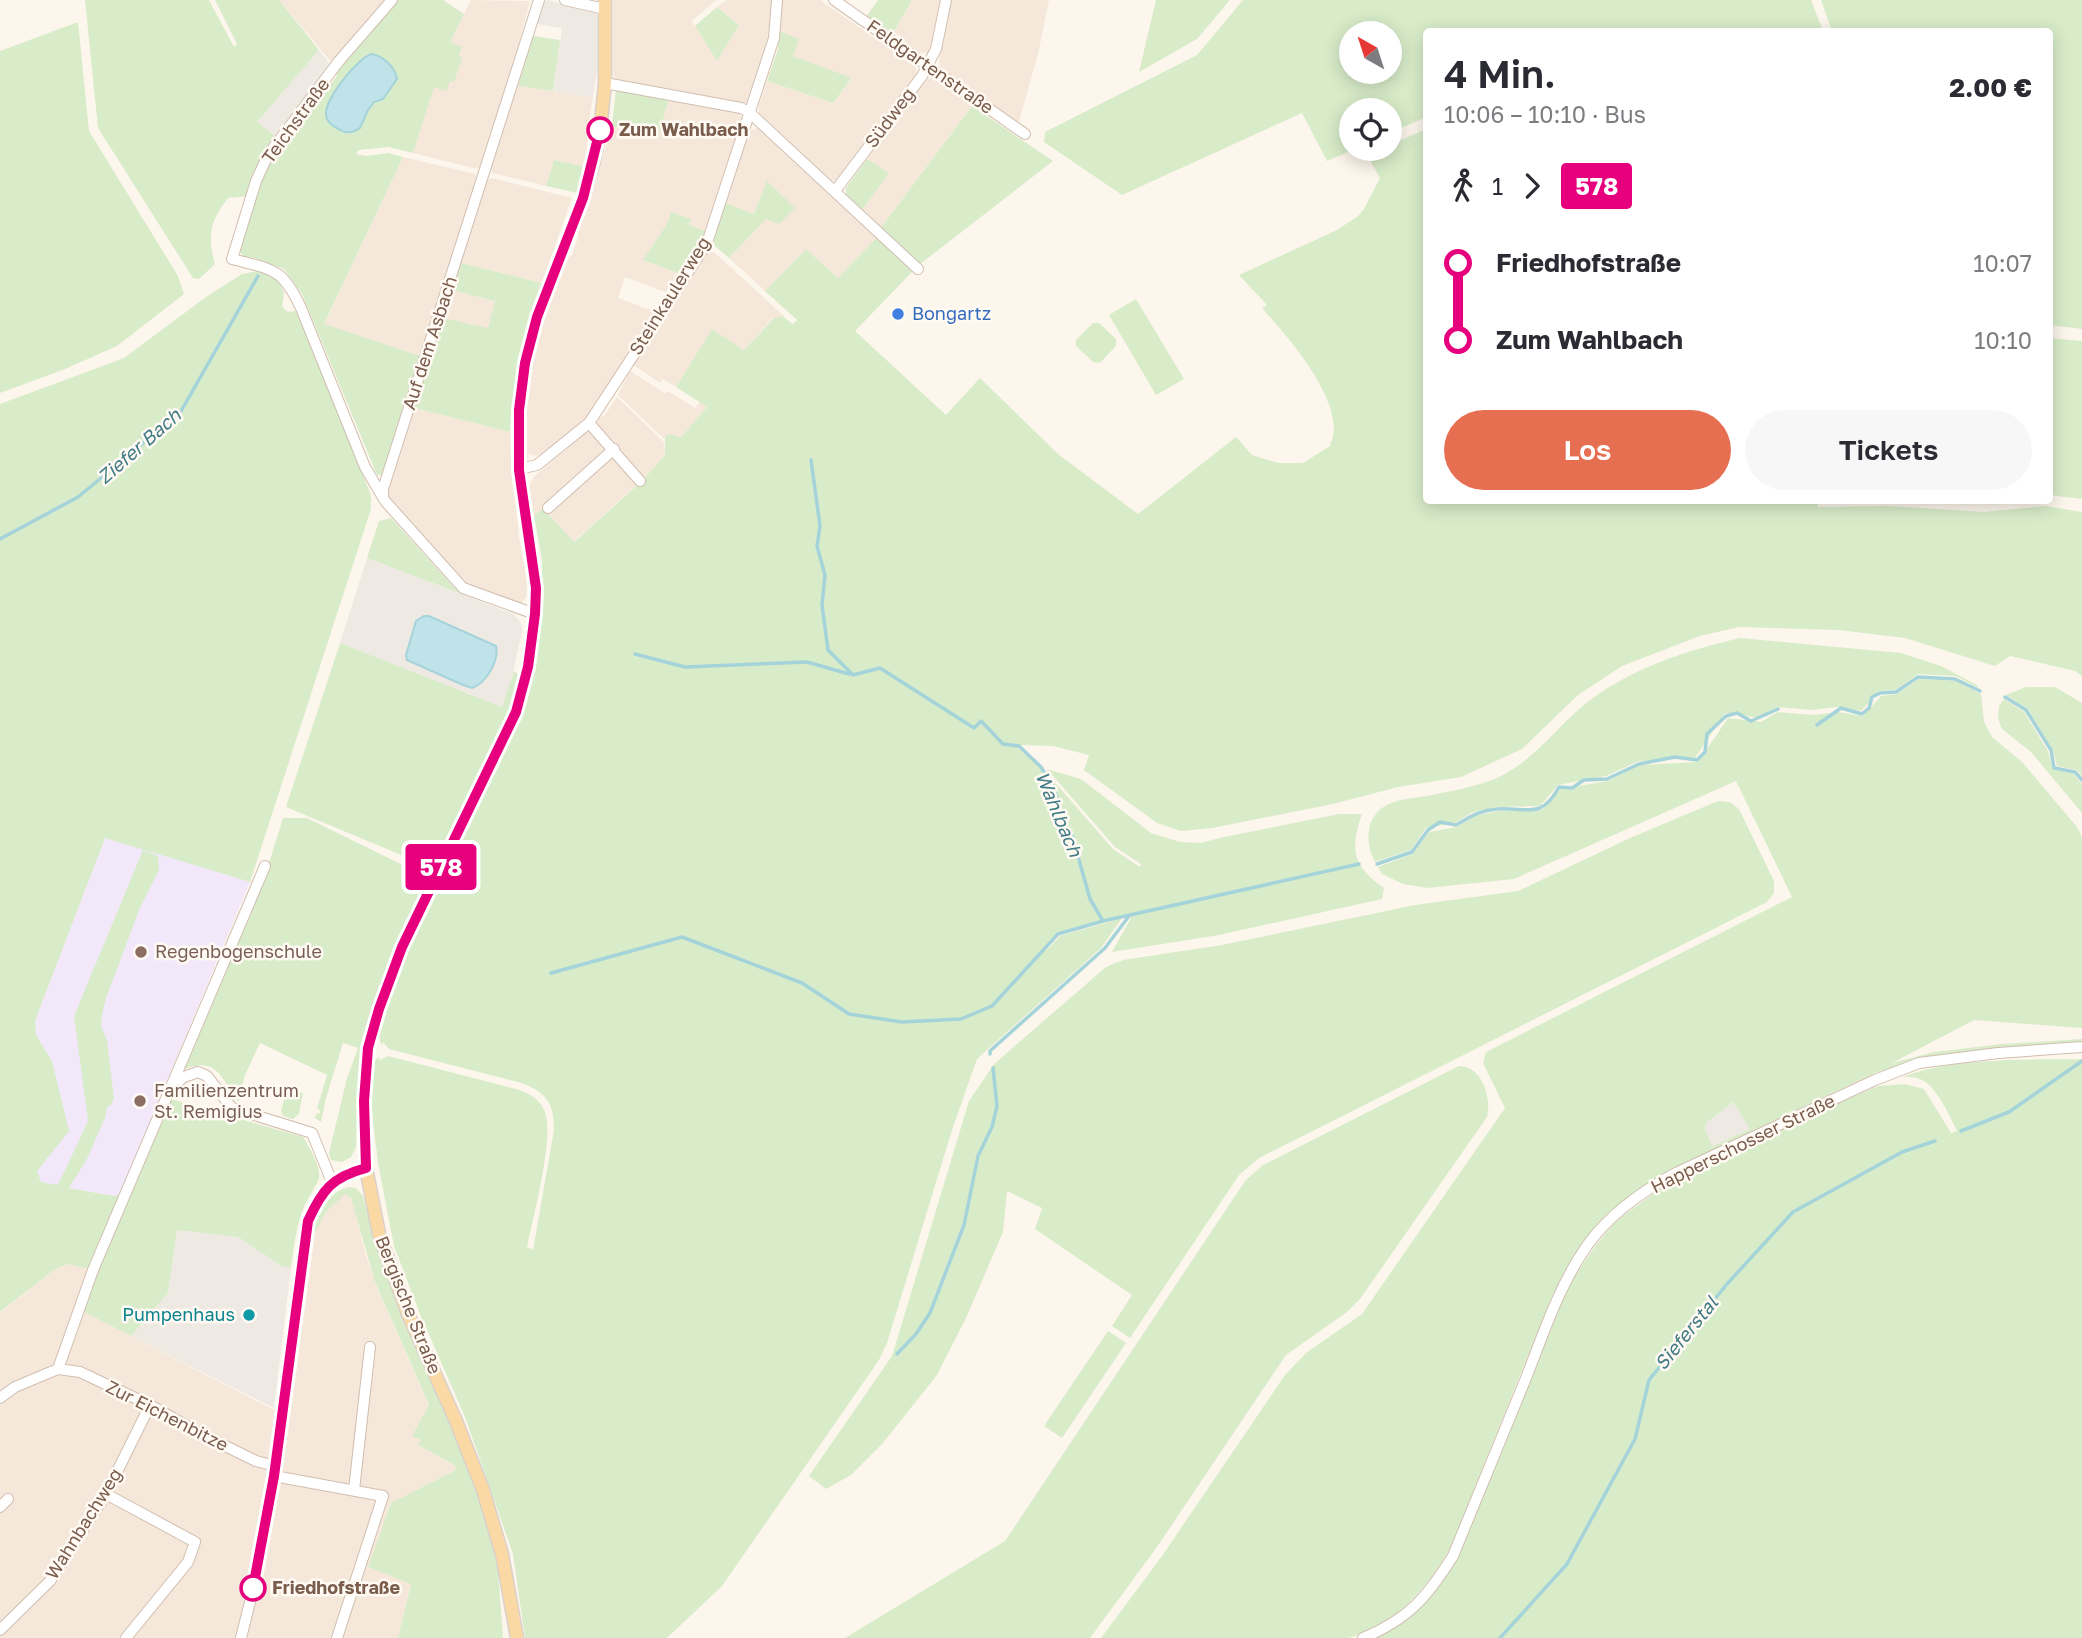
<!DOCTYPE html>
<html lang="de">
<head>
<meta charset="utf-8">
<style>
  :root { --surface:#fff; --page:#f7f7f7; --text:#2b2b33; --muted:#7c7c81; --accent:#e76f51 }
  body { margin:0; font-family:"Golos Text",sans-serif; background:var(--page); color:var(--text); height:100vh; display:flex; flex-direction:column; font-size:26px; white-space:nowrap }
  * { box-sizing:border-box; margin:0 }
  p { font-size:23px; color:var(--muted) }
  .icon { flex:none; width:38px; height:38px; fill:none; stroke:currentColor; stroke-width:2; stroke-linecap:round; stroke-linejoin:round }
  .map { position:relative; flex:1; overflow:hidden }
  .drawer { position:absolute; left:1423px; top:28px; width:630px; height:476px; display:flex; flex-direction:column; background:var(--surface); border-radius:7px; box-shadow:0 4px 18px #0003 }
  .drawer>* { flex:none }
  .badge { padding:0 14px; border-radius:5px; font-size:24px; line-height:46px }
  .needle { width:46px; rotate:321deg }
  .buttons { position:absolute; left:1339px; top:21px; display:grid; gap:14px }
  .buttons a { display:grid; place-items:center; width:63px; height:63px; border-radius:50%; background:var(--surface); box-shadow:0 4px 18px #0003; font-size:35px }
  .map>.badge { position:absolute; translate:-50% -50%; box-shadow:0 0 0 4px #fff }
  .legs { display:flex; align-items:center; gap:10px; height:77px; padding:0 21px; font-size:23px }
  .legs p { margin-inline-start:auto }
  .overview { display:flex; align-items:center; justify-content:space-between; height:119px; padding:0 21px }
  h1 { font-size:38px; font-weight:600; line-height:52px }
  .primary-button { display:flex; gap:14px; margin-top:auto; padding:14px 21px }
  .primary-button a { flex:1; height:80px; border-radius:42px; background:var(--accent); color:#fff; font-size:28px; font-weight:600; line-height:80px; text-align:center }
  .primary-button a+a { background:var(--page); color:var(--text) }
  ul { padding:0 21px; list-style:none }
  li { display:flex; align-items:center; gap:24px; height:77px; font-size:26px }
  li i { display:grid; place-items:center; width:10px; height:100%; margin:0 9px; background:currentColor }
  li i::after { content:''; width:18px; height:18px; margin:-9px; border:5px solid; border-radius:50%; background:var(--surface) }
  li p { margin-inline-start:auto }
  li:first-child i { background:linear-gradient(#0000 50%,currentColor 0) }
  li:last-child i { background:linear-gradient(currentColor 50%,#0000 0) }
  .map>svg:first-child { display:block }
</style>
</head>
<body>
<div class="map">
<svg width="2082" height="1638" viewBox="0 0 2082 1638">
  <rect width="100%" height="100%" fill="#fdf6ec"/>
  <path fill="#f5e8da" d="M279,0H386L332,63Z
    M471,0L530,1L511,74L481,166L477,169L413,153L434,86L450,80L454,82L458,56L462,51L450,42Z
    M613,0H716L692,21L717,61L739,25L717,7L726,0H772L766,50L749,101L743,104L658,88L656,86L649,87L615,81L613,69Z
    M782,0H820L916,67V76L838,181H829L759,115V105L767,81L833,103L852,79L793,56L779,31Z
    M912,0H940L929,51L926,53L914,51L904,43L905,40L894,32Z
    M952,0H1049L1038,54L1018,125L949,76L941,67L939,62Z
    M933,76L974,103L880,229L861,211L888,174L867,159L925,80Z
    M518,86L593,97L587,134V156L585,167L554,160L546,186L493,173L491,169Z
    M669,98L738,112L742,117L705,231L689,225L691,220L671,212L667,224L644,261L680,274L668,293L625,277L618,298L656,312L585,420L542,454L536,456L529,454L528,460L526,458V414L535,352L549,306L568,255L572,256L578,237L577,235L590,201L612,126L658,138Z
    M760,126L878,236L838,278L806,249L765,291L729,258L766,219L767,182L754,214L724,202L747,133Z
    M403,157L475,174L477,178L420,356L324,325Z
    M492,178L572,198L542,283L461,263L487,180Z
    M709,251L715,253L786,318L783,316L773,318L744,350L712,330L676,387L662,379L660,383L632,364L703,255Z
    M452,290L495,301L488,329L443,318Z
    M630,371L666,394L668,391L695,408L700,402L707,407L681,437L668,434L664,439L618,395Z
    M617,397L664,442L665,455L643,480L598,425L597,422L600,417L604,416Z
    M414,408L510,432L512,480L519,531L518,533L526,574L527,596L520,605L466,583L389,499L388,490Z
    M589,430L610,449L534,516L529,485L535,476Z
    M614,454L639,483L573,542L547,512Z
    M345,1193L351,1198L354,1207L366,1256L378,1290L429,1406L419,1446L454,1465L456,1470L391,1503L368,1567L411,1584L398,1638H0V1313L55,1269L68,1264L93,1270L84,1312L290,1418L315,1233L326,1212Z"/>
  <path fill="#efe9e4" d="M548,0L597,13V70L593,97L553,91L562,28L536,24L543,2Z
    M319,50L331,65L275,136L257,122Z
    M367,558L513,614L520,621L522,631L511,682L502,707L340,643Z
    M1733,1102L1750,1129L1711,1146L1705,1129L1706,1123Z
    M177,1230L238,1237L283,1267H291L274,1408L131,1336L168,1293Z"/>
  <path fill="#f3e8fa" d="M105,837L250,882L119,1195L114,1196L41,1183L37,1171L52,1061L36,1035L35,1021Z"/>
  <path fill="#d8ecc9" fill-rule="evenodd" d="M85,0H209L234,47L237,44L215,0H279L319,50L257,122L275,136L262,162L248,196L228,198C210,222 207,235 215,264L199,279L193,278L98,128Z
    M397,0H443L464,14L450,42L462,47L459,56L462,58L454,82L450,81L447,91L434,87L413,153L388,147L359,150L356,154L367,156L388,153L403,157L324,324L420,356L382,475H377L302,294L284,269L251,257L246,259L240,252L239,243L269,159L337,76L334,73Z
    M878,0H912L892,35L866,17Z
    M1156,0H1230L1197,39L1139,72Z
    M1243,0H1811L1823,31L1426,32V117L1390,133V110H1351V149H1355L1327,161L1302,113L1122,195L1044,142L1045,132L1197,55ZM1351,33H1390V72H1351Z
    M1821,0H2082V329L2049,325V32L1832,31Z
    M717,7L739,25L717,61L695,26Z
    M78,22L89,131L178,276L184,294L117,346L65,369L0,393V51Z
    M779,31L799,39L793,56L852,78L833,103L767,81L778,49Z
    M533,36L560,40L553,91L518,86Z
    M616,89L669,98L658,138L612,126Z
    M972,106L1053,161L919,265L880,229Z
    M1426,129V500H1818V507L1889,506L1983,512L2046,506L2082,512V676L2075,671L2010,656L1995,666L1905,638L1839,630L1739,627L1700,636L1622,666L1578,695L1522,749L1461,777L1398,787L1333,804L1212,828L1181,831L1157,823L1084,770L1089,755L1053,746L1020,745L1018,748L1045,771L1113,849L1140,867L1141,864L1115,847L1047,769L1081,779L1151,833L1180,842L1200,843L1224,837L1339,814H1362C1350,849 1352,866 1384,888L1382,899L1219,935L1112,952L1131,918L1123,915L1057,933L1043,948L1047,950L1060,936L1122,918L1101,948L977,1059L952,1130L887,1343L879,1360L722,1586L667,1638H525L513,1554L465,1417L420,1314L394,1246L378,1163L370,1096L375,1061L378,1057L380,1060L388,1056L520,1090C533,1095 543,1102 546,1116C553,1141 533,1218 527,1247L533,1250L554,1130C554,1103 547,1093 522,1083L389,1049L383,1042L382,1046L378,1035L390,995L406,953L512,737L531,683L538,649L542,602V560L534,516L543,508L574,542L643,480L665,455V436L670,434L681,437L707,407L676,387L712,329L744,350L774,318L782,316L793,324L797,320L765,291L806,249L838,278L878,236L914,270L855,331L946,415L980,378L1058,454L1138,514L1236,437L1252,455L1278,463H1303L1330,446C1331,441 1334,435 1334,430C1334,389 1287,336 1262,308L1267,305L1239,275L1335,231L1357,217L1364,209L1380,178L1367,155L1381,149H1390V145Z
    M867,159L889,173L862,210C854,204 844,199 846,188Z
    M554,160L585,167L577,193L546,186Z
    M767,181L795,208L779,224L766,219L729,258L715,246L713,236L724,202L754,214Z
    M671,212L691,219L689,225L705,231L702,241L680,274L643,260L667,224Z
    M461,263L542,283C524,332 512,380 510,432L414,408L443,318L488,328L495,301L452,290Z
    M258,271L277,279L284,292L282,307L288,312L296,311L371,495V509L250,882L105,838L35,1021L36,1035L52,1061L69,1131L37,1171L41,1182L58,1185L88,1121L74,1016L143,850L158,856L159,870L140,908L106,998L102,1015L101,1026L107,1040L114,1099L111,1105L107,1107L105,1118L87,1159L69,1188L114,1196L119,1195L129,1200L171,1099L303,1137C309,1146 321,1167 319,1178C318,1183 307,1200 304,1207C296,1226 294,1247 291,1267H283L238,1237L177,1230L168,1293L131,1336L84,1312L93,1270L68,1264L55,1269L0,1312V404L124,358L206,297L242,274Z
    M1136,299L1184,379L1156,395L1109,315Z
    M1093,323H1099L1116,339V346L1100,363L1093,362L1076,346V340Z
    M2049,338L2082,341V499L2049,495Z
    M391,518L459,593L367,558L379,521Z
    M1740,638L1901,653L1941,666L1977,685L1978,688L1956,676L1918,674L1895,690L1879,691L1861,711L1838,707L1812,710L1777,707L1760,718L1725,713L1695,758L1639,761L1606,776L1558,785L1540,806L1497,807L1473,812L1455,823L1426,828L1411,850L1375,862C1365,844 1365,818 1385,806C1397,799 1414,798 1427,796C1451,791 1476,787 1499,777C1534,760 1555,729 1584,705C1628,669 1685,651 1740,638Z
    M340,643L502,707L514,671L519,675L514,699L501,731L433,866L430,867L286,807Z
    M1919,679L1956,681L1981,694L1984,722L1992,737L2022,762L2077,827L2082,837V1028L1974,1020L1892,1063L1934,1052L2002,1044L2082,1039V1042L1931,1056L1875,1073L1698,1157L1650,1182L1616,1207L1602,1219L1577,1252L1552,1296L1450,1549C1426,1589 1396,1624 1349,1638H1101L1162,1556L1285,1375L1306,1353L1362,1314L1505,1108L1483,1063L1486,1052L1792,897L1736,781L1514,879L1427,888L1403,884L1382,874L1378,867L1413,854L1429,832L1457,827L1475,816L1498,811L1542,810L1560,789L1608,781L1640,765L1698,762L1728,718L1761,722L1778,712L1813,715L1838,712L1863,716L1881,696L1897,694ZM1733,1102L1750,1129L1712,1146L1705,1129L1706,1123Z
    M2026,687H2055L2082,703V776L2077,770L2057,766L2053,750L2028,709L2006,695Z
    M2004,699L2024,712L2048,751L2053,770L2073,773L2082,784V813L2031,752L2002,729L1998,719L1999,706Z
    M1718,801L1730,802L1739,809L1774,881V893L1767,902L1259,1158L1239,1175L1130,1338L1112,1326L1132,1295L1035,1229L1042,1208L1007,1191L1003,1232L966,1318L937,1375L883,1443L851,1475L826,1489L809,1476L892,1356L969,1101L994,1064L1106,967L1123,960L1222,945L1415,905L1518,891L1630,838Z
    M283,818H307L425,876L427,879L389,963L377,996L360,1067L357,1106L356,1147L351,1157L342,1162L331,1160L329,1153L347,1078L358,1048L343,1043L326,1098L321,1122L315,1118L316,1114L320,1113V1110L317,1109L327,1075L260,1043L245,1075L238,1102C222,1079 217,1056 185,1069L262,886Z
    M2082,1059V1638H1376C1415,1618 1436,1593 1458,1556L1565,1295L1574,1277L1596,1245L1616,1221L1661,1188L1830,1106L1879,1086L1905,1084L1924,1089L1951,1133L1957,1131C1950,1116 1936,1085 1920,1079C1914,1077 1908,1077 1902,1077C1956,1057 2026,1060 2082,1059Z
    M1459,1066C1482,1066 1492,1098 1487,1117L1360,1299L1347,1312L1286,1355L1157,1547L1090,1638H845L1005,1541L1245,1181L1263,1165Z
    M293,1088L303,1093L299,1114L293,1119L283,1116L281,1111L286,1092Z
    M349,1187L356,1188L363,1196L378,1253L398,1306L465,1460L497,1556L503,1638H398L411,1584L368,1567L391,1503L456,1470L454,1465L418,1445L421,1440L412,1436L429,1405L375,1282L351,1198L345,1194L326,1212L315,1233L311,1231C318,1212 328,1192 349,1187Z
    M1108,1331L1126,1343L1062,1438L1044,1426Z"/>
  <path fill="#bfe3e8" stroke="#a5d3da" stroke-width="2" d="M372,54C383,56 395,67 397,79L383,99L374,102L368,110L360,128C353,133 347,134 340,130C333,126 326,122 326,114C325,99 358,57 372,54Z
    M424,616H429L496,646C499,660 487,683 472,688L463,685L407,660L406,655L416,621Z"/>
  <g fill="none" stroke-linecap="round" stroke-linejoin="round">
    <path stroke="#a5d3da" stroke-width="3.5" d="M811,460L820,526L817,546L825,575L822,605L828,650L853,675L880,668L974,728L981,721L1003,744L1019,746L1041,767L1054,788L1065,828L1072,835L1090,899L1103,921L1359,864
      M0,539L78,497L180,413L258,276
      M635,654L685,667L807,662L849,674
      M2005,697L2026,710L2051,750L2054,768L2075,772L2082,780
      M1817,725L1841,708L1862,714L1869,708L1872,697L1880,693L1896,692L1918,677L1955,679L1980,691
      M1377,864L1412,852L1428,830L1440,822L1456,825C1470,817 1481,810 1497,809C1528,807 1541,820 1559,787L1572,788L1584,780L1607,779L1639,764L1675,757L1697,760L1705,752L1707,734L1726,716L1737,713L1751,721L1778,709
      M551,973L682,937L802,983L849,1014L902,1022L961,1019L992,1006L1058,934L1103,921
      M990,1054V1051L1105,948L1129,916
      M1961,1131L2009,1112L2082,1061
      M897,1354L916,1334L930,1313L964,1225L978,1156L992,1127L997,1106L993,1068
      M1500,1638L1567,1564L1635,1439L1649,1380L1727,1284L1793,1212L1902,1152L1935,1141"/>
    <g stroke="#d1beb0" stroke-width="12">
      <path id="minor" d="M392,0L339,61L268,155L256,181L232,259C273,270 282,267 301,308L365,467L385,501L463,588L535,614
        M565,0L605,9
        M834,0L1025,134
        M605,83L741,108L749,112L918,269
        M835,191L922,76L936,49L946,0
        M589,423L640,481
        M519,469L537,465L589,423L707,243L774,38L777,0
        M383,496V489L539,0
        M548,508L614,449
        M173,1086L184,1077L198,1072L207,1076L232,1108L312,1133L332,1182
        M58,1369L93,1270L265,866
        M0,1398L15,1387L58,1369L80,1372L150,1405L203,1435L256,1461L275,1466
        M274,1476L383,1496L337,1638
        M354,1490L370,1347
        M106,1494L195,1542L188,1562L126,1638
        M0,1507L8,1499
        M0,1630L50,1581L106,1494L150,1405
        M241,1638L258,1570L274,1476L308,1221C322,1190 332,1177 366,1168
        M1363,1638C1409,1619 1427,1597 1453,1556C1477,1497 1502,1437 1526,1378C1544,1332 1560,1283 1589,1243C1612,1212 1644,1190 1676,1173L1875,1080L1919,1063L1998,1053L2082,1047"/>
    </g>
    <g stroke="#dad1cd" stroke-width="15">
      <path id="major" d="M517,1638L502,1554L483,1490L456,1421L408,1314L379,1234L366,1168L364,1101L368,1048L378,1009L402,947L516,712L528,667L535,614L536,588L519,469V410L525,363L537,317L583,198L594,161L600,132L605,83V0"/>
    </g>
    <use href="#minor" stroke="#fff" stroke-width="10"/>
    <use href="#major" stroke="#fbd9a5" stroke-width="12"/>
  </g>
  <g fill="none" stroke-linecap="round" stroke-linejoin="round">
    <g stroke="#fff" stroke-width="16">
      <path id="line-1" d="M253,1588L274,1476L308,1221C322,1190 332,1177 366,1168L364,1101L368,1048L379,1009L402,947L516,712L528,667L535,614L536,588L519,470V410L525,363L537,317L583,198L600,130"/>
    </g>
    <use href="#line-1" stroke="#e6007e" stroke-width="10"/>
  </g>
  <g fill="#fff" stroke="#e6007e" stroke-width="3.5">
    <circle cx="600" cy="130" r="12"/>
    <circle cx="253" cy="1588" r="12"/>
  </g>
  <circle fill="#3f7fe0" stroke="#fffaf3" stroke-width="2.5" cx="898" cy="314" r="7"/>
  <g fill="#8d6e63" stroke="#fffaf3" stroke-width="2.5">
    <circle cx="141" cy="952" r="7"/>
    <circle cx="140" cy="1101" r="7"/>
  </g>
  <circle fill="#0f9aa8" stroke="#fffaf3" stroke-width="2.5" cx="249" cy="1315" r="7"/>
  <g text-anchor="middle" stroke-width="5" stroke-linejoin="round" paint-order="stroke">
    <g font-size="18" fill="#7a5c4d" stroke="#fffaf3">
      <text transform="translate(930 67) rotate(35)" y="6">Feldgartenstraße</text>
      <text transform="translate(890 118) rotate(-53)" y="6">Südweg</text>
      <text transform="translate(296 121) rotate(-54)" y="6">Teichstraße</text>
      <text transform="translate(670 296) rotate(-58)" y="6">Steinkaulerweg</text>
      <text transform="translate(430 343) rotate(-72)" y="6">Auf dem Asbach</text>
      <text transform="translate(1743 1144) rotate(-26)" y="6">Happerschosser Straße</text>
      <text transform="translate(408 1305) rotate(68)" y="6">Bergische Straße</text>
      <text transform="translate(167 1416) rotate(27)" y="6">Zur Eichenbitze</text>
      <text transform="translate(84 1524) rotate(-58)" y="6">Wahnbachweg</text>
    </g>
    <g font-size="18" font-weight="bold" fill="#7a5c4d" stroke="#fffaf3" text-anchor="start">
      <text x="619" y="136">Zum Wahlbach</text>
      <text x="272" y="1594">Friedhofstraße</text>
    </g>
    <g font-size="18" fill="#366cbe" stroke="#fffaf3" text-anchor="start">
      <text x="912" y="320">Bongartz</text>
    </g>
    <g font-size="18" fill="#785e54" stroke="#fffaf3" text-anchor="start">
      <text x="155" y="958">Regenbogenschule</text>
      <text x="154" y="1097">Familienzentrum<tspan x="154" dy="21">St. Remigius</tspan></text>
    </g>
    <g font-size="18" fill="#0d838f" stroke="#fffaf3" text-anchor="end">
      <text x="235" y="1321">Pumpenhaus</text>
    </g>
    <g font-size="19" font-style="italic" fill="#437c86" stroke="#fffaf3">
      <text transform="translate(139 446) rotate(-41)" y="7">Ziefer Bach</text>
      <text transform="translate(1059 814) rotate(67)" y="7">Wahlbach</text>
      <text transform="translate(1686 1333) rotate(-51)" y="7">Sieferstal</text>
    </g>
  </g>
</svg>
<div class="buttons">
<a><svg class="needle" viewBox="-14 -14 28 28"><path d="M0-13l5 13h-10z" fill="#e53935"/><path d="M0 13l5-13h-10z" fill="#7c7c81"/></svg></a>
<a><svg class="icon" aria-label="locate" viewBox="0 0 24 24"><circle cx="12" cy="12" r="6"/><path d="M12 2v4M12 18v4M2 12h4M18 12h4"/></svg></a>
</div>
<b class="badge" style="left:441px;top:867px;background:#e6007e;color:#fff">578</b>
<section class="drawer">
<div class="overview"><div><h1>4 Min.</h1><p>10:06 – 10:10 · Bus</p></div><b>2.00 €</b></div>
<div class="legs"><svg class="icon" aria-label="walk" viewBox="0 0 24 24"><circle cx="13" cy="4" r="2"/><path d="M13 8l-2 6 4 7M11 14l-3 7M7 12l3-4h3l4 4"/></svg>1<svg class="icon" aria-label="forward" viewBox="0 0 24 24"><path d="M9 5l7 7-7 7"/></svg><b class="badge" style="background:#e6007e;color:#fff">578</b></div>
<ul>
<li><i style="color:#e6007e"></i><b>Friedhofstraße</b><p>10:07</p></li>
<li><i style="color:#e6007e"></i><b>Zum Wahlbach</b><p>10:10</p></li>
</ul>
<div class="primary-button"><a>Los</a><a>Tickets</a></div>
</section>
</div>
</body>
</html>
